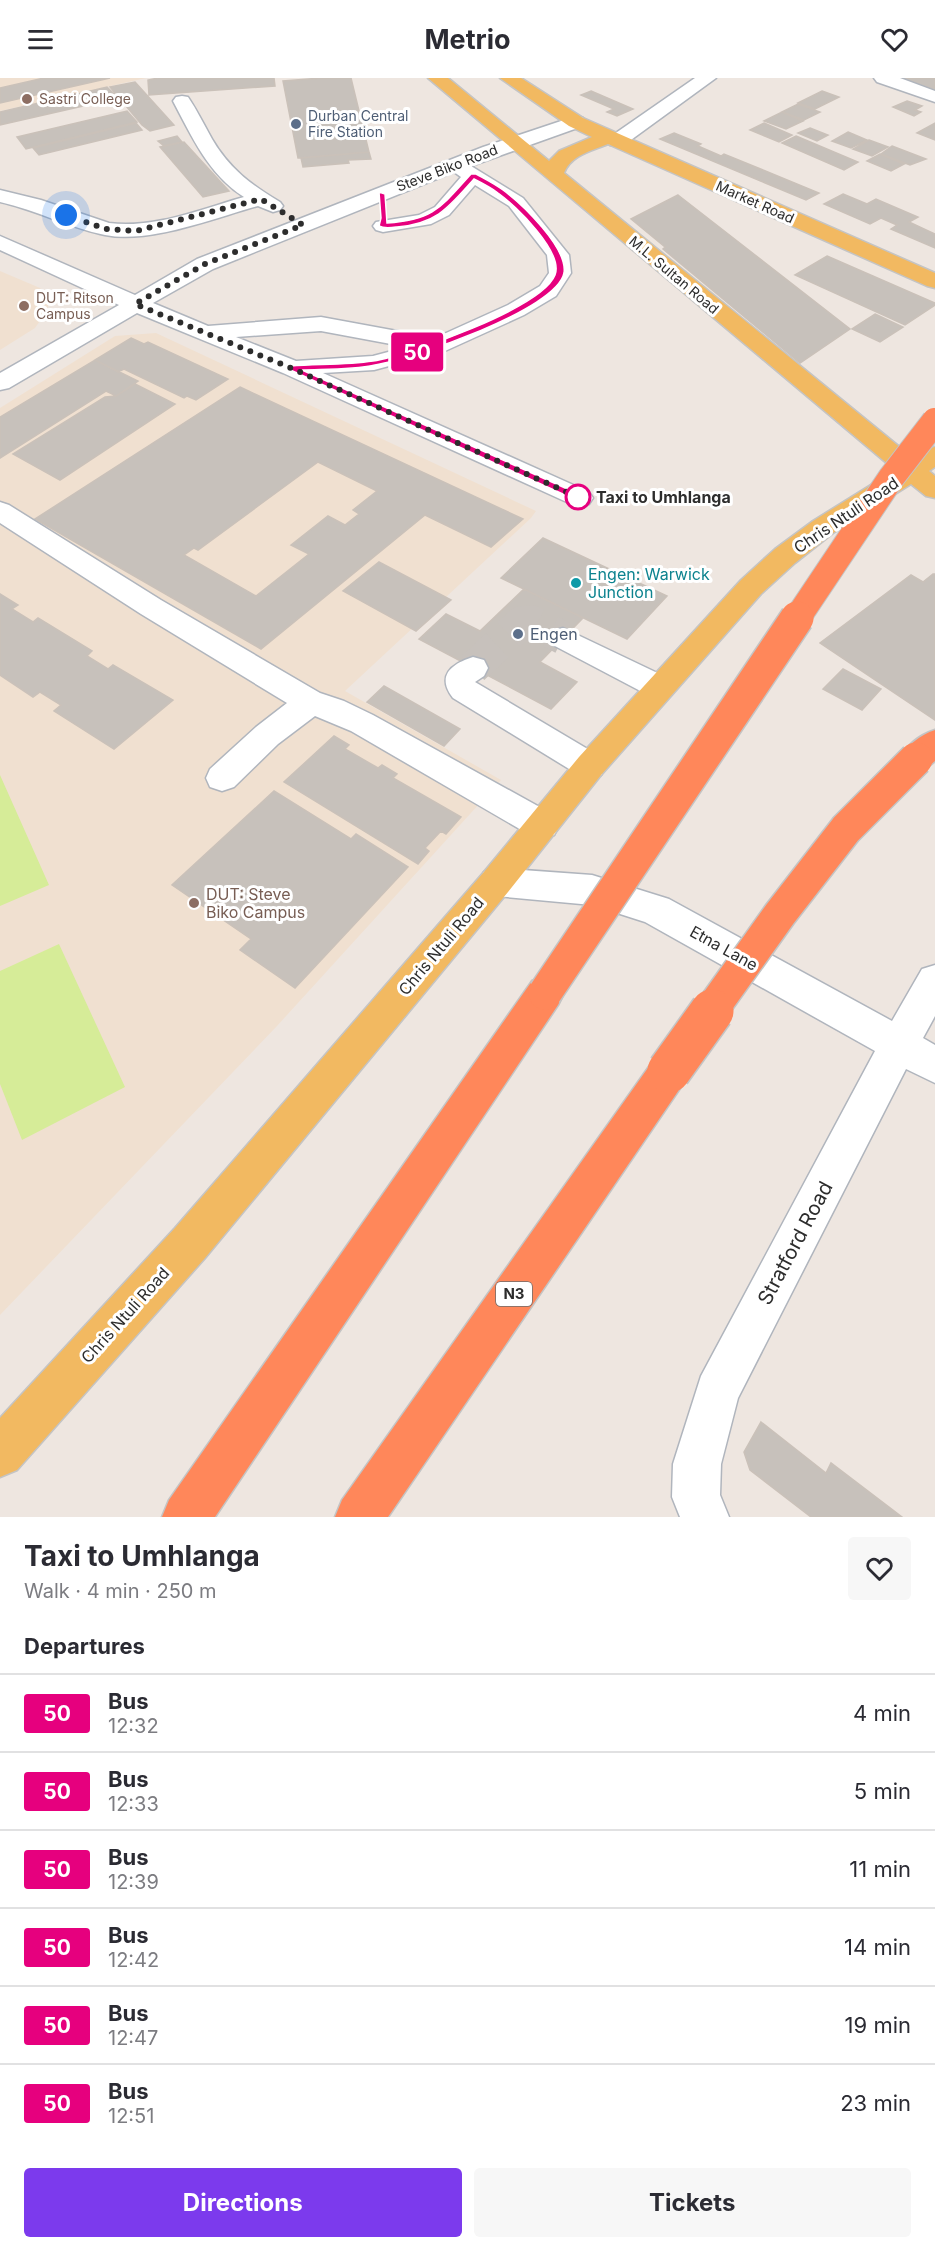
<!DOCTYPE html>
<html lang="en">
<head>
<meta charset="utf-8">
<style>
  :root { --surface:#fff; --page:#f7f7f7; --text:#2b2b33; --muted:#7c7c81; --line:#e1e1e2; --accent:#7c3aed }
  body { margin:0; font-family:Inter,sans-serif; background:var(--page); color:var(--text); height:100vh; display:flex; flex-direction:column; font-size:22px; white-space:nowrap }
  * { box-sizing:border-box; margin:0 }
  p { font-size:20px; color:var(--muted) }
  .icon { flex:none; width:33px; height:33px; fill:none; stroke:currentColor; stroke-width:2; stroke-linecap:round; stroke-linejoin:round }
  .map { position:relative; height:1439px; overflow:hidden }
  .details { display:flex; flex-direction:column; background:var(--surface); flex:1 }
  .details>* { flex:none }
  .badge { padding:0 12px; border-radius:4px; font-size:21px; line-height:39px }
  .you { position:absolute; width:30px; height:30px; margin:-15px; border:4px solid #fff; border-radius:50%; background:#1a73e8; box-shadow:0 0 0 9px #1a73e833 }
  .map>.badge { position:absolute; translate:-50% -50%; box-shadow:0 0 0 3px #fff }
  h2 { padding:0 24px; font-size:22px; line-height:54px }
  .round { display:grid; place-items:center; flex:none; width:63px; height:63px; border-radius:6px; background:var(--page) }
  .summary { display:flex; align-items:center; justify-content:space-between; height:102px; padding:0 24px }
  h1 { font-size:28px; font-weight:700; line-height:45px }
  .button { display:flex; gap:12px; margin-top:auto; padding:12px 24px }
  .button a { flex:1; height:69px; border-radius:6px; background:var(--accent); color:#fff; font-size:24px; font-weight:700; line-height:69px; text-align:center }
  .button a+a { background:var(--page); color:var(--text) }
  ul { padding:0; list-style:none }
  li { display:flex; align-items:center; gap:18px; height:78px; padding:0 24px; border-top:2px solid var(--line) }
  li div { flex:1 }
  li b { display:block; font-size:22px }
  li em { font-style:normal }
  li .badge { min-width:66px; font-weight:700; text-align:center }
  header { display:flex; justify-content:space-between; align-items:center; height:78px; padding:0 24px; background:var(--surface); font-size:27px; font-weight:700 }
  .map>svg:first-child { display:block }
</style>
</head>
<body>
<header><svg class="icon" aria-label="menu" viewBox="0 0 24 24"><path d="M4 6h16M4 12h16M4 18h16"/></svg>Metrio<svg class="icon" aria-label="heart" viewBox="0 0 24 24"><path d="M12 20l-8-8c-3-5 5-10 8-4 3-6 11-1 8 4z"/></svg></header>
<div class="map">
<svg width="935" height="1439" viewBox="0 0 935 1439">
  <rect width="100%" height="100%" fill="#eee6e0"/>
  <path fill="#f0e0d0" d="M0,0H146L0,33Z
    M0,193L40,210L51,221L45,236L35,250L0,272Z
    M156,255L536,433L531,440L345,613L501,702L277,948L0,1237V330L115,258Z"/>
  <path fill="#d6ec98" d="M0,697L49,807L0,828Z
    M59,866L125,1009L22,1062L0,1006V893Z"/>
  <path fill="#c7c1bb" stroke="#cac1b9" stroke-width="1.5" fill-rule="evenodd" d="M44,0H110L0,25V10Z
    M158,0H274L275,8L149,17L148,2Z
    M321,0H351L369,74L298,80L283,3Z
    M903,0H935V12Z
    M135,4L174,47L150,53L142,47L110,9Z
    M107,9L118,20L0,47V34Z
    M591,13L633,31L617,38L607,34L614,31L581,17Z
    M822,13L839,19L815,31L798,25Z
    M907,23L922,28L915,32L921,34L914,38L893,29Z
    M798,26L820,34L804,42L782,34Z
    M127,33L137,44L26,71L17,59Z
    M782,34L803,43L786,51L764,43Z
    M136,45L142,52L39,77L33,70Z
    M764,45L792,57L779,64L750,52Z
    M935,45V62L917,55Z
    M810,50L828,57L817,63L798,55Z
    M848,54L867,62L851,70L832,63Z
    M674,55L701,66L698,68L721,78L724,76L819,115L806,122L660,61Z
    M177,58L182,64L164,68L158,63Z
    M796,58L858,84L844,92L782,65Z
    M869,62L888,69L872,78L853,71Z
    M184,64L229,113L203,119L160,69Z
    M892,68L926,81L910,87L881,76Z
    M369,74L371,81L348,82L349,85L303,89L301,80Z
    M880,76L904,86L891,93L867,83Z
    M843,116L867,126L876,121L918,139L909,144L935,156V170L891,151L897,147L881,140L870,146L824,126Z
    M678,117L850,251L800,285L663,171L665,169L631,141Z
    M827,178L935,225V227L905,247L795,197Z
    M875,236L903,249L880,264L852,251Z
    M131,260L144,266L148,264L228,301L196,322L187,318L184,320L124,291L118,294L95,282Z
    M95,282L138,303L116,318L106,313L0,380V339Z
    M135,306L175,326L60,402L13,376L105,319L116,318Z
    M240,309L523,441L491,469L425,437L261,571L35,441ZM318,384L377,413L353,432L359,436L345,447L328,438L291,467L309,476L256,518L184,477L194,470L198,472Z
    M543,460L667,518L627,561L501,500Z
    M379,484L451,522L416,553L343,513Z
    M933,496H935V642L820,565L911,497L923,504Z
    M524,511L583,540L540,584L577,604L551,631L419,561L446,536L480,553Z
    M0,516L18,527L12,531L33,544L38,540L92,573L87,578L108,591L113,587L173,622L114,671L54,633L61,627L40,614L33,619L0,597Z
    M843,591L881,611L862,632L823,611Z
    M384,608L460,651L444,668L367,624Z
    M334,658L349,667L345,671L378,690L382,687L397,696L393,700L461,739L446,756L441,753L425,770L429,773L418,786L284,704Z
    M274,713L351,761L356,756L408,789L295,910L240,872L251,861L172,807Z
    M761,1344L826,1395L831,1385L902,1439H811L750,1392L744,1374Z"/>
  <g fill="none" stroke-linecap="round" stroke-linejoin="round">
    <path stroke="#c7c1bc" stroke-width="33" stroke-dasharray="33 16" stroke-linecap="butt" d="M473,590L521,545L532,544L563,560"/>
    <g stroke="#b0b5bd" stroke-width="3">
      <path id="minor" d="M695,0H716L624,67H610L608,63L610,59Z
        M874,0H900L935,13V24L877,4Z
        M182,18L188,19C197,32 204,47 212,61C229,90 251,107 280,124L283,128L280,132L273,134L258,128C214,140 150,166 105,157C70,150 36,132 0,124V112L41,122L109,145C154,151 201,131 244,119C209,97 192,59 173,23L176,19Z
        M576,38L583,40L585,44L583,48L471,88L523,120L569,177L571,195L556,218L524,237L445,273L374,292L323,295L589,414L593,420L589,426L580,428L571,426L283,295L137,235L9,310L0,312V295L119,227L0,172V158L135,217L197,181L483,69ZM454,94L461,99L435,129L419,137L376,144L373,148L376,152L383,154L431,146L449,137L475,107L509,128L547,177L549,195L540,208L508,227L435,260L321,239L208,248L153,225L213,191ZM321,253L407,269L373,278L296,283L236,259Z
        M0,424L9,427L161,522L320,615L344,623L373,637L554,737L559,747L554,757L542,760L530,757L351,653L315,638L278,666L234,709L222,713L210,709L206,700L210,691L256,649L287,625L141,536L0,445Z
        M563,550L670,601L674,609L670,617L659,620L648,617L553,567L548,560L553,553Z
        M473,579L484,582L488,590L484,598L475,604L601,679L606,688L601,697L590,700L579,697L453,620C436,598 451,586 473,579Z
        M496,790L592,797L669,821L892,943L922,891L935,887V938L923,960L935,967V1005L906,991L738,1320L721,1386L720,1417L729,1439H680L672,1419L673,1386L701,1298L875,973L645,844L592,827L496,818L484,814L479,804L484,794Z"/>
    </g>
    <g stroke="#c4c4c4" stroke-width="3">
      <path id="major" d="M428,0H448L549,83L559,73L592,59L569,48L500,0H521L583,40L935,195V210L927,208L608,66C591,73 571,77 564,95L913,380L926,371L935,369V389L929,393L935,398V420L926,418L911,406L833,455L795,485L761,516L601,697L508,814L205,1180L17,1392L0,1399V1340L175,1150L484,794L579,679L741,502L775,471L813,443L895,392Z"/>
    </g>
    <g stroke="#c4c4c4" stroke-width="3">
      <path id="highway" d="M935,652V683C925,692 918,694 905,690L900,681C907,667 920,657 935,652Z
        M545,898L558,903L564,915L558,927L215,1439H162L169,1422L532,903Z
        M669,975L683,980L688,993L683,1006L388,1439H335L342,1422L655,980Z"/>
    </g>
    <use href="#minor" fill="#fff" fill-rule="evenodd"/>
    <use href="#major" fill="#f2b961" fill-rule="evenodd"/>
    <use href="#highway" fill="#ff875a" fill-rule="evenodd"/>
    <g stroke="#c4c4c4" stroke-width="28" stroke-linecap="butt">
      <path id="highway-bridge-far2" d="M796,542L891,400L935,343"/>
    </g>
    <g stroke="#c4c4c4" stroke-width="36" stroke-linecap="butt">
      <path id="highway-bridge-far1" d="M545,915L797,540
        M710,934L780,836L846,751L916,681"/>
    </g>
    <g stroke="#c4c4c4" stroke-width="46" stroke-linecap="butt">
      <path id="highway-bridge" d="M669,993L712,933"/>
    </g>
    <use href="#highway-bridge-far2" stroke="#ff875a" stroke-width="26"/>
    <use href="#highway-bridge-far1" stroke="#ff875a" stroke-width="33"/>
    <use href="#highway-bridge" stroke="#ff875a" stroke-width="43"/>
  </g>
  <path fill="#e6007e" stroke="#fff" stroke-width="1.5" d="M471,96H476C485,101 495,106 503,112C522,126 568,170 564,195C557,232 411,281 375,287C351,292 326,291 302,292L583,418V422H576L286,290L291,288C318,286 346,287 373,283C409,277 542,230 555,197C564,174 515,127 498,115C490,109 482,105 474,101C449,129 437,146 397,149C390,150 384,151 379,148L381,140L379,114L385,116L387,145C434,142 441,129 471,96Z"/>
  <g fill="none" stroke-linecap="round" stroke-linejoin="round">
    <path stroke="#2d2d2d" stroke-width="6" stroke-dasharray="0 10.8" d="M66,137L106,151L136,153L261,121L303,147L205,186L135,226L291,290L580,420L578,419"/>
  </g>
  <g fill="#8d6e63" stroke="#fff" stroke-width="2">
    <circle cx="27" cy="21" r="6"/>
    <circle cx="24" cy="228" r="6"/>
    <circle cx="194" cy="825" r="6"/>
  </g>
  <g fill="#5c6f8a" stroke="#fff" stroke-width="2">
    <circle cx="296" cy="46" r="6"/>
    <circle cx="518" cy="556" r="6"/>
  </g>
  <circle fill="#fff" stroke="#e6007e" stroke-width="3" cx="578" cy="419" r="12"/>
  <circle fill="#0f9aa8" stroke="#fff" stroke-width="2" cx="576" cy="505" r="6"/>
  <g text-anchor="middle" stroke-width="6" stroke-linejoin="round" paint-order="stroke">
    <g font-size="14" fill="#785e54" stroke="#fff" text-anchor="start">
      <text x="39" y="26">Sastri College</text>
      <text x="36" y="225">DUT: Ritson<tspan x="36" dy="16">Campus</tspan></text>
    </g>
    <g font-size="14" fill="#4e5e75" stroke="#fff" text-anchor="start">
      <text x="308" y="43">Durban Central<tspan x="308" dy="16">Fire Station</tspan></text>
    </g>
    <g font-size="14" fill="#2d2d2d" stroke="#fff">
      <text transform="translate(447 90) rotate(-21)" y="5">Steve Biko Road</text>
      <text transform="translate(755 124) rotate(24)" y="5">Market Road</text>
      <text transform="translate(674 197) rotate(40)" y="5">M.L. Sultan Road</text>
    </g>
    <rect fill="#fff" stroke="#6c6c6c" stroke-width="1.5" x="496" y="1204" width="36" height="24" rx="4.5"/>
    <g font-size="15" font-weight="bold" fill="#2d2d2d">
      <text x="514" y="1221">N3</text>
    </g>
    <g font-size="16" font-weight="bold" fill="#2d2d2d" stroke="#fff" text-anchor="start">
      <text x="596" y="425">Taxi to Umhlanga</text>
    </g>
    <g font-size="16" fill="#2d2d2d" stroke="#fff">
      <text transform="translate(846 437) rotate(-34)" y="6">Chris Ntuli Road</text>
      <text transform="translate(441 868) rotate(-50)" y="6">Chris Ntuli Road</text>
      <text transform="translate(724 870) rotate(29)" y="6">Etna Lane</text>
      <text transform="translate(125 1237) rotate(-48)" y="6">Chris Ntuli Road</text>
    </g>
    <g font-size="16" fill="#0d838f" stroke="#fff" text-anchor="start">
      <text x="588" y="502">Engen: Warwick<tspan x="588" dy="18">Junction</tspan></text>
    </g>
    <g font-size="16" fill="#4e5e75" stroke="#fff" text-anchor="start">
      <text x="530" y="562">Engen</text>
    </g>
    <g font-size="16" fill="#785e54" stroke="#fff" text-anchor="start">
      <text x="206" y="822">DUT: Steve<tspan x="206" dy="18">Biko Campus</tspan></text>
    </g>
    <g font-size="20" fill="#2d2d2d" stroke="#fff">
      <text transform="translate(795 1165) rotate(-62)" y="7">Stratford Road</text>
    </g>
  </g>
</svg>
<div class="you" style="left:66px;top:137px"></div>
<b class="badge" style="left:417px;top:274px;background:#e6007e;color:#fff">50</b>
</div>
<section class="details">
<div class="summary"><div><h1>Taxi to Umhlanga</h1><p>Walk · 4 min · 250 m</p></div><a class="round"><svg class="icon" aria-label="heart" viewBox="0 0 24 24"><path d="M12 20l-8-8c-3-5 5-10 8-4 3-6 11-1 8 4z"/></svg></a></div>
<h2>Departures</h2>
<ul>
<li><span class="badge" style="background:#e6007e;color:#fff">50</span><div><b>Bus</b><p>12:32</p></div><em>4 min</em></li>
<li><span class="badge" style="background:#e6007e;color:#fff">50</span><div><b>Bus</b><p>12:33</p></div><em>5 min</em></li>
<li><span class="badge" style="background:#e6007e;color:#fff">50</span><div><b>Bus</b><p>12:39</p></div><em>11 min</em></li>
<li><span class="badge" style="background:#e6007e;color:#fff">50</span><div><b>Bus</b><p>12:42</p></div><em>14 min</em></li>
<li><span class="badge" style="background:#e6007e;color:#fff">50</span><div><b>Bus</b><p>12:47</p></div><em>19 min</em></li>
<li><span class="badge" style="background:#e6007e;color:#fff">50</span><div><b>Bus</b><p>12:51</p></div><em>23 min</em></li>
</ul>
<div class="button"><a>Directions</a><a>Tickets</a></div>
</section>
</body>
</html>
